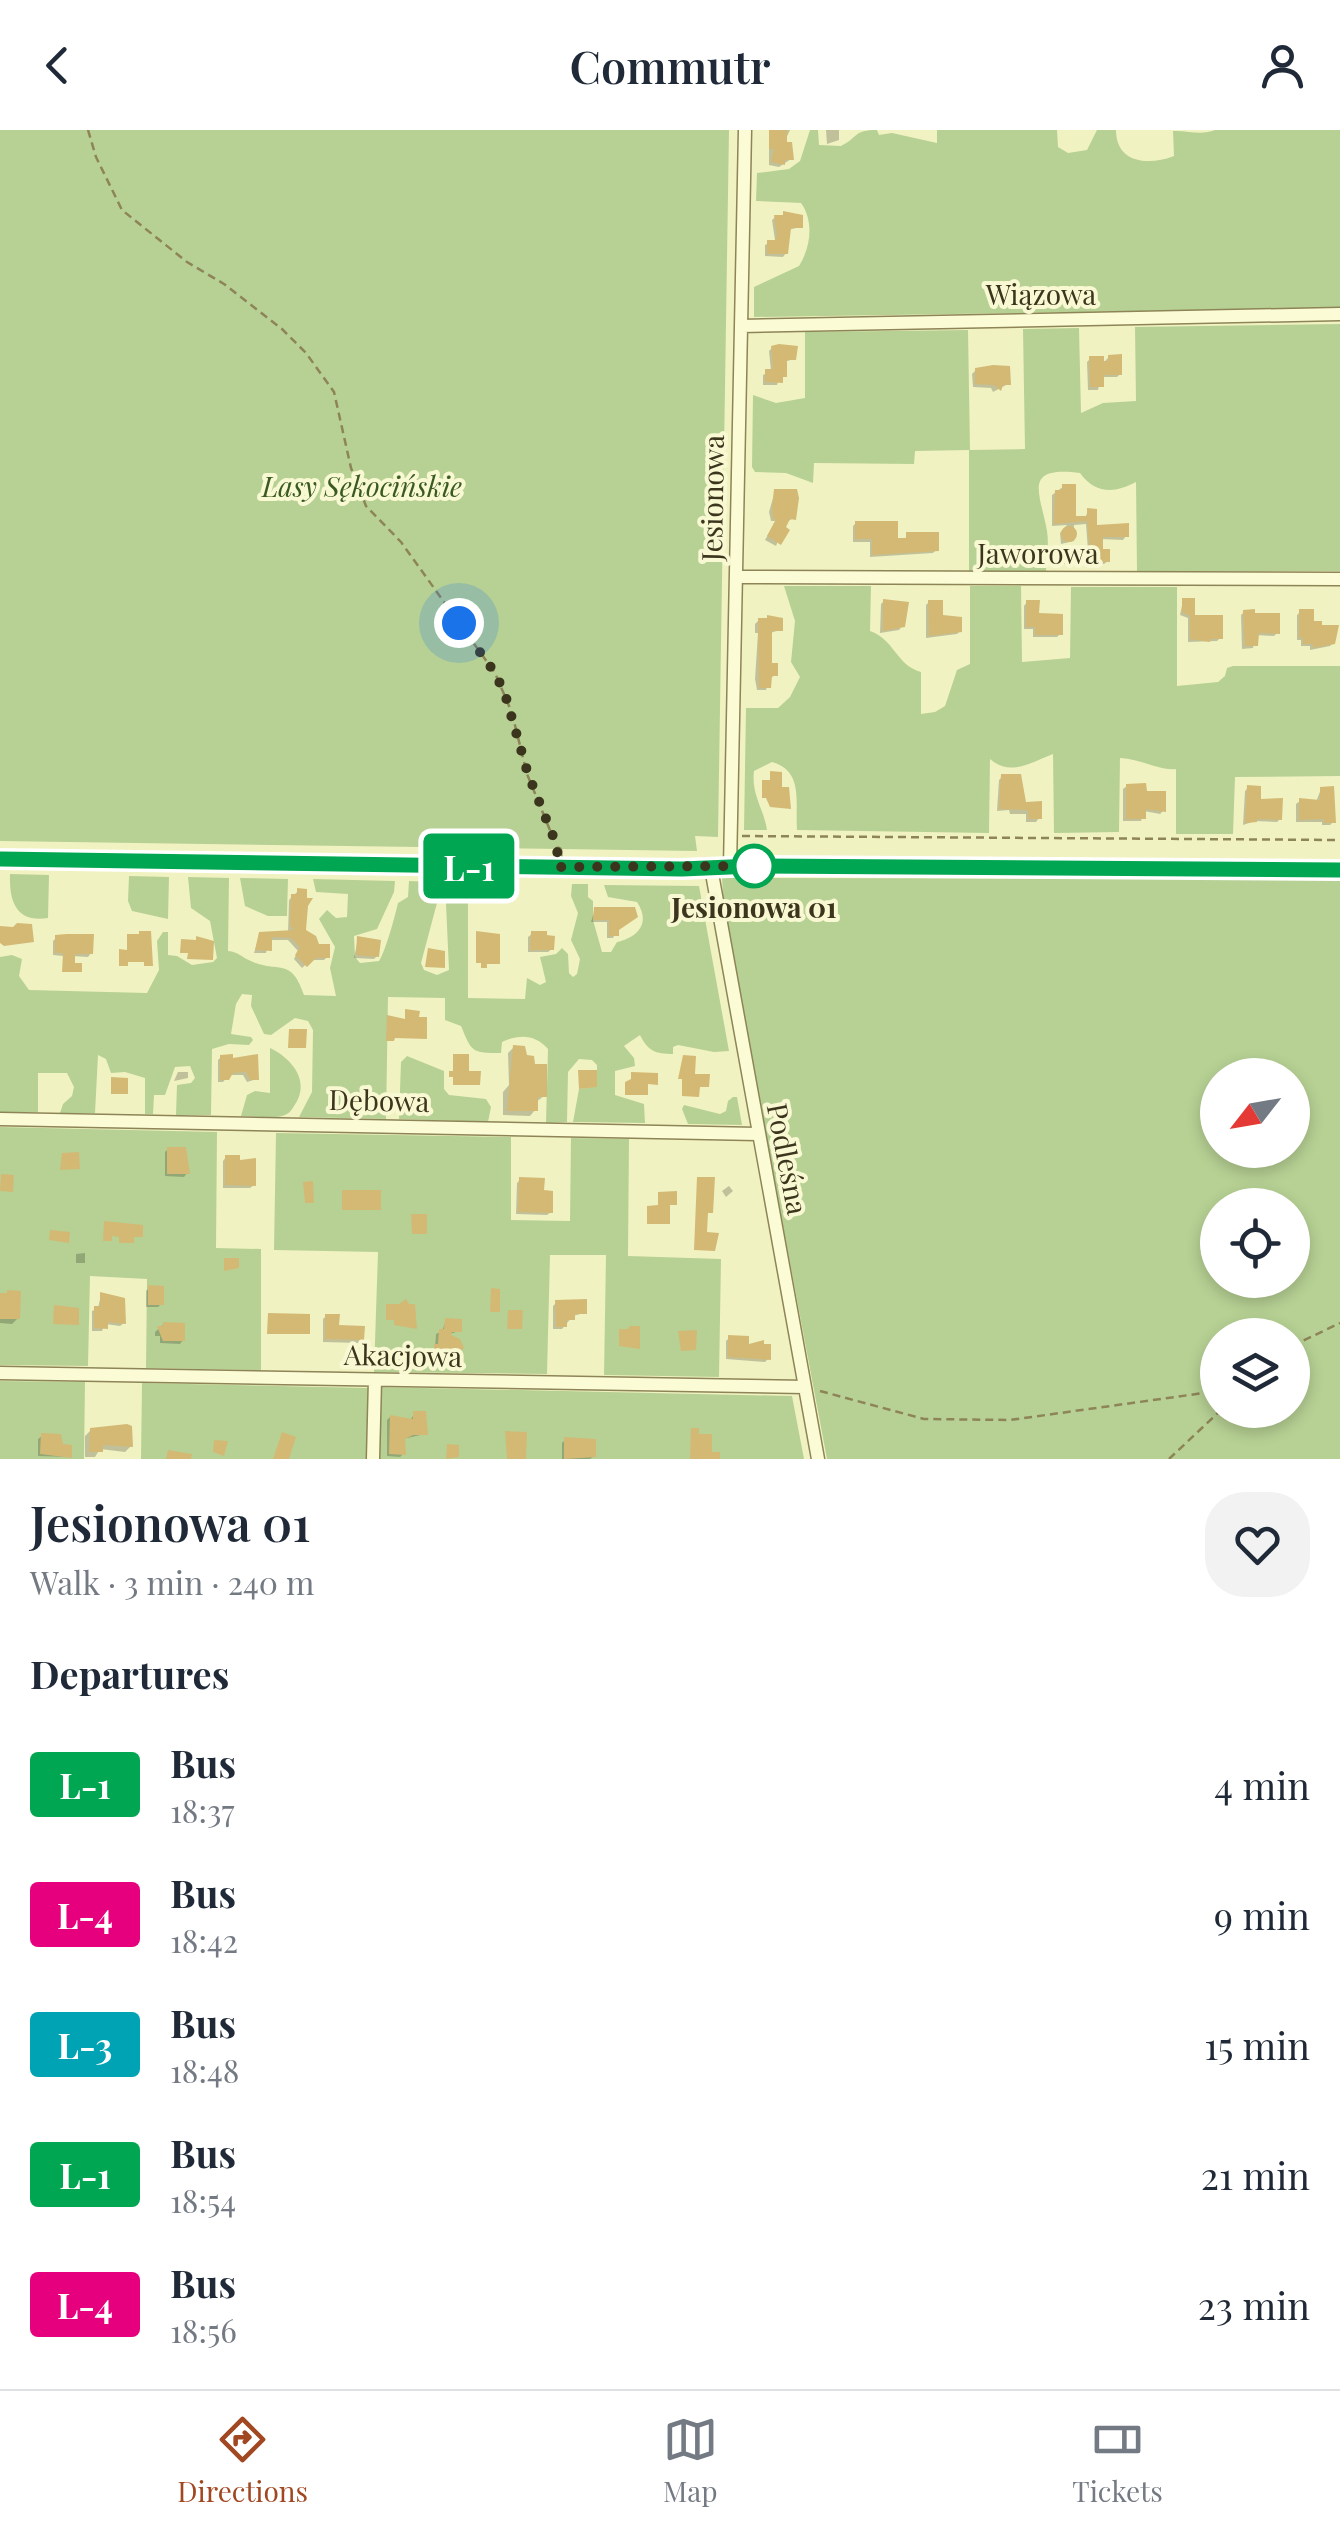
<!DOCTYPE html>
<html lang="en">
<head>
<meta charset="utf-8">
<style>
  :root { --surface:#fff; --page:#f2f2f3; --text:#1f2937; --muted:#747a83; --line:#e0e1e3; --accent:#a14822 }
  body { margin:0; font-family:"Playfair Display",serif; background:var(--page); color:var(--text); height:100vh; display:flex; flex-direction:column; font-size:38px; white-space:nowrap }
  * { box-sizing:border-box; margin:0 }
  p { font-size:32px; color:var(--muted) }
  .icon { flex:none; width:55px; height:55px; fill:none; stroke:currentColor; stroke-width:2; stroke-linecap:round; stroke-linejoin:round }
  .map { position:relative; height:1329px; overflow:hidden }
  .details { display:flex; flex-direction:column; background:var(--surface); flex:1 }
  .details>* { flex:none }
  .badge { padding:0 20px; border-radius:8px; font-size:35px; line-height:65px }
  .needle { width:65px; rotate:239deg }
  .fabs { position:absolute; left:1200px; top:928px; display:grid; gap:20px }
  .fabs a { display:grid; place-items:center; width:110px; height:110px; border-radius:50%; background:var(--surface); box-shadow:0 5px 15px #0003; font-size:50px }
  .you { position:absolute; width:50px; height:50px; margin:-25px; border:8px solid #fff; border-radius:50%; background:#1a73e8; box-shadow:0 0 0 15px #1a73e833 }
  .map>.badge { position:absolute; translate:-50% -50%; box-shadow:0 0 0 5px #fff }
  h2 { padding:0 30px; font-size:38px; line-height:90px }
  .round { display:grid; place-items:center; flex:none; width:105px; height:105px; border-radius:40px; background:var(--page) }
  .headline { display:flex; align-items:center; justify-content:space-between; height:170px; padding:0 30px }
  h1 { font-size:48px; font-weight:600; line-height:75px }
  ul { padding:0; list-style:none }
  li { display:flex; align-items:center; gap:30px; height:130px; padding:0 30px }
  li div { flex:1 }
  li b { display:block; font-size:38px }
  li em { font-style:normal }
  li .badge { min-width:110px; font-weight:700; text-align:center }
  header { display:flex; justify-content:space-between; align-items:center; height:130px; padding:0 30px; background:var(--surface); font-size:45px; font-weight:600 }
  .tab-bar { display:flex; justify-content:space-around; align-items:center; height:140px; border-top:2px solid var(--line); background:var(--surface); font-size:28px; color:var(--muted) }
  .tab-bar a { display:grid; justify-items:center; gap:5px }
  .tab-bar .active { color:var(--accent) }
  .map>svg:first-child { display:block }
</style>
</head>
<body>
<header><svg class="icon" aria-label="back" viewBox="0 0 24 24"><path d="M15 5l-7 7 7 7"/></svg>Commutr<svg class="icon" aria-label="person" viewBox="0 0 24 24"><circle cx="12" cy="8" r="4"/><path d="M4 21q1-7 8-7t8 7"/></svg></header>
<div class="map">
<svg width="1340" height="1329" viewBox="0 0 1340 1329">
  <rect width="100%" height="100%" fill="#f1f2c1"/>
  <path fill="#b7d194" fill-rule="evenodd" d="M0,0H729L718,707L695,706L697,721L0,711Z
    M810,0H818L819,15L841,16C859,7 853,0 877,0L879,5L892,3L937,13V0H1057L1058,17L1068,23L1087,20L1097,0H1116C1116,33 1148,36 1174,26L1173,1C1188,0 1200,6 1215,0H1340V178L754,187V157L799,136C811,117 814,91 801,73L756,71L757,43L789,39L800,31Z
    M1340,194V441H1137L1136,352C1115,363 1096,365 1080,343C1022,336 1040,362 1047,401C1049,414 1047,428 1046,441H969V320L915,321L914,334L814,333L813,353L786,343L755,342L752,337L753,265L776,273L805,268V202L968,200L970,320L1025,319L1023,199L1079,198L1081,283L1103,273L1136,271L1135,197Z
    M784,456H871L870,501C895,510 896,535 921,542V584L935,582L945,576L957,540L970,534V456H1021L1022,532L1070,528L1071,457H1177V556L1218,552L1225,546L1227,538L1233,536H1340V646L1235,647L1233,704H1176V639C1159,641 1142,629 1120,628L1119,702L1054,703L1053,624C1032,632 1010,647 990,629L989,703L797,700C795,672 804,641 772,632L754,641C751,665 764,679 767,700H744L746,578H778L790,567L800,547L791,532L795,491Z
    M10,744L49,745L48,788C16,793 9,771 10,744Z
    M129,746L169,747L168,789L132,781L128,771Z
    M188,747L229,748L228,821C239,822 241,827 251,831C278,844 291,826 304,865L336,866L330,838L335,817L319,789L327,780L336,788L347,787L348,764L316,762L313,749L395,751L394,762L377,799L354,806L355,827L360,833L379,831C386,820 395,786 398,773L408,767L409,751L437,752V773L421,833L424,840L437,845L449,840L445,752H468V868L525,869L527,848L540,855L546,852L540,827L556,824L562,818L568,824L569,843L573,847L577,844L580,829L571,810L578,783L571,766L572,754H588V767L593,771V790L602,822H611L617,812C638,807 651,793 637,772L608,767L604,755L699,756L729,921L714,922L678,915L673,917V924C655,924 648,921 640,905L624,916L634,928L635,936L615,941V965L644,974L645,993L573,992L579,959L597,956V935L592,930L579,929L568,942L567,992L546,993L548,919C535,904 519,904 502,912L501,923C471,923 472,922 461,896L445,890V868L388,867L386,989L299,987L312,962L313,900L308,891L295,888L271,905L264,904L251,876L252,865L242,864L236,874L231,904L251,907L253,910L249,915L229,914L212,919L211,985H176L177,955L191,953L195,948L190,936L175,937L165,965H154L153,984H145V948L125,942L111,943L106,929L98,925L95,983H60L63,974L72,966L74,957L67,943H38V982H0V827L12,825L22,829L19,846L29,860L147,863L159,840L157,811L163,802H168V825L177,826L192,835L213,832L217,828L210,791L191,778Z
    M240,748L288,749L287,786H268L245,776Z
    M722,748L1340,749V1329H827L724,783ZM1218,945H1292V1020H1218ZM1218,1075H1292V1150H1218ZM1218,1205H1292V1280H1218Z
    M270,918C293,929 311,952 294,976C291,981 289,984 282,986C271,989 254,986 241,986L247,965L255,961L270,963Z
    M407,926L444,941V959L449,965L486,969L491,977L488,992L399,989L401,932Z
    M733,967H737L742,995L688,994L682,979L684,975L720,984L726,981L728,971Z
    M0,997L217,1002L216,1118L261,1119V1240L146,1238L147,1149L90,1146L88,1236L0,1235Z
    M276,1003L511,1007V1090L570,1091L571,1008L629,1009L628,1126L721,1129L719,1247L604,1245L606,1125H550L547,1244L374,1242L378,1122L274,1120Z
    M0,1251L85,1252L84,1329H0Z
    M142,1253L370,1258L369,1329H141Z
    M377,1257L792,1266L804,1329H376Z"/>
  <path fill="#0003" d="M769,0H790L783,15L791,29L779,37L769,35Z
    M826,0H839V10L827,14Z
    M775,87L800,97L788,100L786,123L783,127L765,126V115L775,110L772,90Z
    M772,218L794,229L784,232L777,255H763V245L771,241L769,221Z
    M1109,227L1120,244L1117,247H1101L1098,260H1088L1087,232L1090,229L1101,235Z
    M976,240L1008,254L993,262L991,258L973,257L972,244Z
    M1064,356L1074,388H1085L1088,381L1095,397L1126,406L1123,410L1100,409V422L1108,431L1104,434H1089L1086,394L1074,395V411L1061,414L1060,403L1067,395L1052,396V365Z
    M775,361L794,388L786,392L776,416L765,410L776,391H771L769,382Z
    M856,393L896,410L904,411L907,405L936,420L933,423L870,427V412H853V396Z
    M1064,425H1078V430L1075,434H1062Z
    M884,471L902,496L899,500L880,503L881,474Z
    M1183,471L1193,488L1220,508L1217,511L1188,512V488L1180,485Z
    M929,472L940,487L960,501L957,504L926,508V475Z
    M1027,472L1060,504L1057,507H1033V499H1024V476Z
    M1244,482L1277,485V503L1274,506L1256,505L1253,518L1242,519L1241,485Z
    M1300,482L1333,513L1330,516L1310,520V516H1301V510H1297V485Z
    M759,490L780,500L770,503L769,535L775,545L769,549L766,560H757L755,549L758,503H755V494Z
    M1002,647L1039,688L1036,692H1026V684H1010L1009,680L997,681L999,650Z
    M1127,656L1144,664L1163,681L1160,684L1144,681L1141,691H1123V659Z
    M1248,658L1280,689L1277,692L1255,691L1243,695L1245,661Z
    M1321,659L1333,692L1330,695H1322V692H1296V674L1300,671L1316,672Z
    M298,761L304,801L327,827L324,830H311L302,838L294,829L298,821L288,810H269L266,823H254L260,804L288,803L289,770Z
    M595,779L632,790L617,800L613,808H607V792H591Z
    M532,804L552,819L548,822H528V807Z
    M56,808L91,823L88,827L72,826V835L78,842H63V826L53,825V811Z
    M358,809L377,826L374,829L354,828Z
    M514,917L544,966L536,972L535,980L530,986L503,985V962L509,955L508,923Z
    M221,927L230,930L257,949L247,952L243,945H229L223,952H218V930Z
    M178,942H188V948L174,951Z
    M168,1019L187,1043L184,1047L165,1046V1022Z
    M226,1027L254,1055L250,1058H223V1031Z
    M520,1050L542,1063L551,1082L547,1085L516,1084L517,1053Z
    M729,1056L733,1061L726,1067L722,1061Z
    M85,1123V1133H76V1124Z
    M149,1158L161,1174L158,1177H146V1161Z
    M0,1164L18,1188L12,1194L0,1193Z
    M101,1165L124,1193L120,1196L105,1194L102,1201H92V1181L98,1178Z
    M556,1173L584,1183L573,1186L562,1199H553V1176Z
    M326,1186L337,1198L362,1209L359,1213L323,1212V1189Z
    M446,1191L459,1201L450,1204L458,1220L454,1224H441V1232L434,1233L436,1204L442,1201Z
    M164,1194L183,1210L180,1214L160,1213V1206H155V1202Z
    M729,1208L746,1216L768,1229L765,1232L726,1229V1211Z
    M414,1284L425,1304L403,1309V1324L400,1327L387,1326V1290L390,1287L410,1291Z
    M91,1300L131,1316L125,1322L100,1319L95,1327H85V1306Z
    M42,1306L69,1327L38,1326V1309Z
    M565,1310L594,1326L590,1329H562V1313Z"/>
  <path fill="#d3b974" d="M769,0H787V12H792L794,30H785V35L771,32L774,19H769Z
    M783,81L803,85V98H791L788,124H767V110H775L777,105L774,85H783Z
    M779,214L798,216L796,230H787V247H783V253L765,252V239H773L771,216Z
    M1122,224V245H1104V257H1090L1089,226H1104V231H1108V225Z
    M993,235L1010,236L1011,255H1003L1001,261L994,255L975,254V238Z
    M1062,354H1076V386H1087V378L1097,379V395L1129,393V407H1103V419H1110V432L1091,431L1087,391L1054,394L1055,360H1062Z
    M774,359H797L799,368L796,390L790,389L786,397L790,400L781,415L767,406L776,389H773L772,378Z
    M855,391H898V408H906V402H939V421L872,425V409H855Z
    M1061 404a8 8 0 1 1 16 0a8 8 0 1 1-16 0Z
    M1182,468H1195V485H1223V509H1210V512L1190,509V486L1182,482Z
    M883,469L909,472L905,497L883,501Z
    M928,470H943V485L962,487V502L929,506Z
    M1026,470H1040L1039,483L1063,484V505H1035V497H1026Z
    M1255,479V483H1280V504L1259,503L1258,516H1245L1243,480Z
    M1299,479H1314V491H1322V495H1339L1335,514L1313,518V514H1303V508H1299Z
    M767,485L783,488V501H772V533H778V546H772L771,558H759L758,488H767Z
    M770,641L782,642V657H789L791,679L770,677L766,668H762V650H770Z
    M1001,644H1021L1026,672L1042,671V689H1028V680L999,679Z
    M1146,653L1147,661H1166V682L1146,679V689H1126V654Z
    M1247,655L1261,656V669L1283,668L1282,690L1257,689V692L1245,693Z
    M1334,656L1336,693H1324V689L1299,690V668L1320,670V657Z
    M297,758L307,759V768H313L308,776L306,800L316,806L319,814H330V828H316L307,837L295,825L300,817L291,808L272,807V821L255,820L259,802L294,800L290,796L291,764H297Z
    M594,777H635L638,787L619,800V806H609V790H593Z
    M17,793L32,794L34,812L4,816L0,813V796L13,797Z
    M139,801H151L153,836H144V832H128V836H119V819L127,820V804H139Z
    M476,801L500,804V834H487V838H481V833H476Z
    M531,801H547V805L555,806L554,820H530Z
    M67,804H94L93,824H75V833H82V842H62L63,823H55V805Z
    M196,806L214,811L213,830L187,829L188,823H180L181,809L196,810Z
    M357,806L381,810L379,827L356,825Z
    M428,818L445,821V838L425,837Z
    M405,879L420,881L419,887H427V909L395,908L394,911H386L387,885L405,889Z
    M289,899H307L306,918H288Z
    M513,915L525,916L527,925L534,926L535,934H547V967H538V981H507Z
    M233,924V928L258,924L259,950H250L246,942L233,943L229,950H220V925Z
    M453,924H469V941H481L480,955H453V947H449V941H453Z
    M683,925L696,926L695,944H710L709,957H700L699,967L682,966V949H678Z
    M578,940H597V957L579,959Z
    M631,942L658,943V955L648,954V965H625V952L631,949Z
    M111,947L128,948V964H111Z
    M167,1017H186L190,1044H167Z
    M79,1022L80,1039L60,1040L62,1023Z
    M225,1025H240V1030L256,1028V1056L225,1055Z
    M1,1044L14,1045L13,1062L0,1061Z
    M519,1047L545,1048L544,1060L553,1061V1083L518,1082Z
    M697,1047H715L713,1083H708L707,1102L719,1103L715,1121L694,1120Z
    M313,1051L314,1073H305L303,1052Z
    M342,1060H381V1080H342Z
    M677,1061V1075H670V1094H647V1076L658,1075V1062Z
    M411,1084H427V1104H412Z
    M104,1091L143,1095V1107H134V1113H119V1107L112,1106V1111H103Z
    M50,1100L70,1102L69,1113L49,1110Z
    M224,1128H239V1138L224,1141Z
    M148,1155L164,1156V1175H148Z
    M491,1158L500,1159V1182H490Z
    M7,1160L21,1161L20,1189H0V1163H7Z
    M100,1162L125,1168L126,1194L108,1192V1199L94,1198V1176H100Z
    M406,1169L409,1174H415L417,1199L394,1195V1190H386V1174H399Z
    M587,1169V1184H575V1190H567V1197H556L555,1170Z
    M54,1175L79,1178V1195L53,1194Z
    M508,1180H523L522,1199H507Z
    M268,1183L310,1184V1204H267Z
    M325,1184H340L339,1195L365,1196L364,1210L325,1209Z
    M445,1188L462,1189V1202H452L451,1205L460,1209L464,1218L460,1222H444V1233H434V1214H438L439,1199H444Z
    M163,1192L185,1193V1211H163L157,1196H163Z
    M630,1196H640V1219L619,1216V1199H628Z
    M697,1200L696,1220L681,1221L678,1201Z
    M728,1205L749,1206V1214L764,1210V1214H771V1230L728,1227Z
    M413,1281H426L428,1305H413L405,1309L406,1325L389,1324L390,1285L413,1289Z
    M127,1294L132,1296L133,1317L103,1315V1322H89L90,1298Z
    M691,1298H699V1304H712V1322H720V1329H690Z
    M505,1301L527,1302L526,1329H507Z
    M282,1302L296,1307L289,1329H273Z
    M41,1303L61,1304L63,1314L72,1315V1328L40,1324Z
    M564,1307L596,1309V1327L564,1329Z
    M214,1310L228,1311L224,1326L213,1322Z
    M447,1314L459,1315V1327L446,1329Z
    M168,1320L192,1324L191,1329H166Z"/>
  <g fill="none" stroke-linecap="round" stroke-linejoin="round">
    <g stroke="#8d8457" stroke-width="9">
      <path id="service" d="M558,721V736"/>
    </g>
    <g stroke="#8d8457" stroke-width="15">
      <path id="minor" d="M742,196L1340,184
        M737,447L1340,449
        M730,737L745,0
        M711,738L818,1329
        M0,989L757,1004
        M0,1243L805,1257
        M373,1329L375,1250"/>
    </g>
    <g stroke="#8d8457" stroke-width="18">
      <path id="tertiary" d="M0,729L682,739L753,736L1340,740"/>
    </g>
    <path stroke="#8d8457" stroke-width="2.5" stroke-dasharray="8 5" stroke-linecap="butt" d="M88,0L96,27L122,80L187,132L224,154L282,199L306,223L334,262L351,338L366,376L401,412L495,543L512,583L527,644L554,710
      M742,706L1340,710
      M1292,1216L1340,1193
      M820,1261L924,1289L1010,1290L1218,1261
      M1169,1329L1221,1280"/>
    <use href="#service" stroke="#fbfcd5" stroke-width="6"/>
    <use href="#minor" stroke="#fbfcd5" stroke-width="12"/>
    <use href="#tertiary" stroke="#fbfcd5" stroke-width="15"/>
  </g>
  <g fill="none" stroke-linecap="round" stroke-linejoin="round">
    <g stroke="#fff" stroke-width="22">
      <path id="line" d="M0,729L682,739L753,736L1340,740"/>
    </g>
    <use href="#line" stroke="#00a651" stroke-width="15"/>
    <path stroke="#3c351d" stroke-width="10" stroke-dasharray="0 18" d="M459,493L495,543L505,564L528,644L557,716L558,737L754,736"/>
  </g>
  <circle fill="#fff" stroke="#00a651" stroke-width="5" cx="754" cy="736" r="20"/>
  <g text-anchor="middle" stroke-width="8" stroke-linejoin="round" paint-order="stroke">
    <g font-size="28" fill="#3c351d" stroke="#f8f8d2">
      <text x="1041" y="175">Wiązowa</text>
      <text transform="translate(713 368) rotate(-89)" y="10">Jesionowa</text>
      <text x="1038" y="434">Jaworowa</text>
      <text transform="translate(379 971) rotate(1)" y="10">Dębowa</text>
      <text transform="translate(787 1029) rotate(79)" y="10">Podleśna</text>
      <text transform="translate(403 1226) rotate(1)" y="10">Akacjowa</text>
    </g>
    <g font-size="28" font-style="italic" fill="#3a5a21" stroke="#f8f8d2">
      <text x="362" y="367">Lasy Sękocińskie</text>
    </g>
    <g font-size="28" font-weight="bold" fill="#3c351d" stroke="#f8f8d2">
      <text x="754" y="788">Jesionowa 01</text>
    </g>
  </g>
</svg>
<div class="fabs">
<a><svg class="needle" viewBox="-14 -14 28 28"><path d="M0-13l5 13h-10z" fill="#e53935"/><path d="M0 13l5-13h-10z" fill="#747a83"/></svg></a>
<a><svg class="icon" aria-label="locate" viewBox="0 0 24 24"><circle cx="12" cy="12" r="6"/><path d="M12 2v4M12 18v4M2 12h4M18 12h4"/></svg></a>
<a><svg class="icon" aria-label="layers" viewBox="0 0 24 24"><path d="M12 4l9 5-9 5-9-5zM3 14l9 5 9-5"/></svg></a>
</div>
<div class="you" style="left:459px;top:493px"></div>
<b class="badge" style="left:469px;top:736px;background:#00a651;color:#fff">L-1</b>
</div>
<section class="details">
<div class="headline"><div><h1>Jesionowa 01</h1><p>Walk · 3 min · 240 m</p></div><a class="round"><svg class="icon" aria-label="heart" viewBox="0 0 24 24"><path d="M12 20l-8-8c-3-5 5-10 8-4 3-6 11-1 8 4z"/></svg></a></div>
<h2>Departures</h2>
<ul>
<li><span class="badge" style="background:#00a651;color:#fff">L-1</span><div><b>Bus</b><p>18:37</p></div><em>4 min</em></li>
<li><span class="badge" style="background:#e6007e;color:#fff">L-4</span><div><b>Bus</b><p>18:42</p></div><em>9 min</em></li>
<li><span class="badge" style="background:#00a3b4;color:#fff">L-3</span><div><b>Bus</b><p>18:48</p></div><em>15 min</em></li>
<li><span class="badge" style="background:#00a651;color:#fff">L-1</span><div><b>Bus</b><p>18:54</p></div><em>21 min</em></li>
<li><span class="badge" style="background:#e6007e;color:#fff">L-4</span><div><b>Bus</b><p>18:56</p></div><em>23 min</em></li>
</ul>
</section>
<nav class="tab-bar">
<a class="active"><svg class="icon" aria-label="directions" viewBox="0 0 24 24"><path d="M12 3l9 9-9 9-9-9zM9 14v-3h6M13 9l2 2-2 2"/></svg>Directions</a>
<a><svg class="icon" aria-label="map" viewBox="0 0 24 24"><path d="M3 6l6-2 6 2 6-2v14l-6 2-6-2-6 2zM9 4v14M15 6v14"/></svg>Map</a>
<a><svg class="icon" aria-label="tickets" viewBox="0 0 24 24"><path d="M3 7h18v10H3zM15 7v10"/></svg>Tickets</a>
</nav>
</body>
</html>
